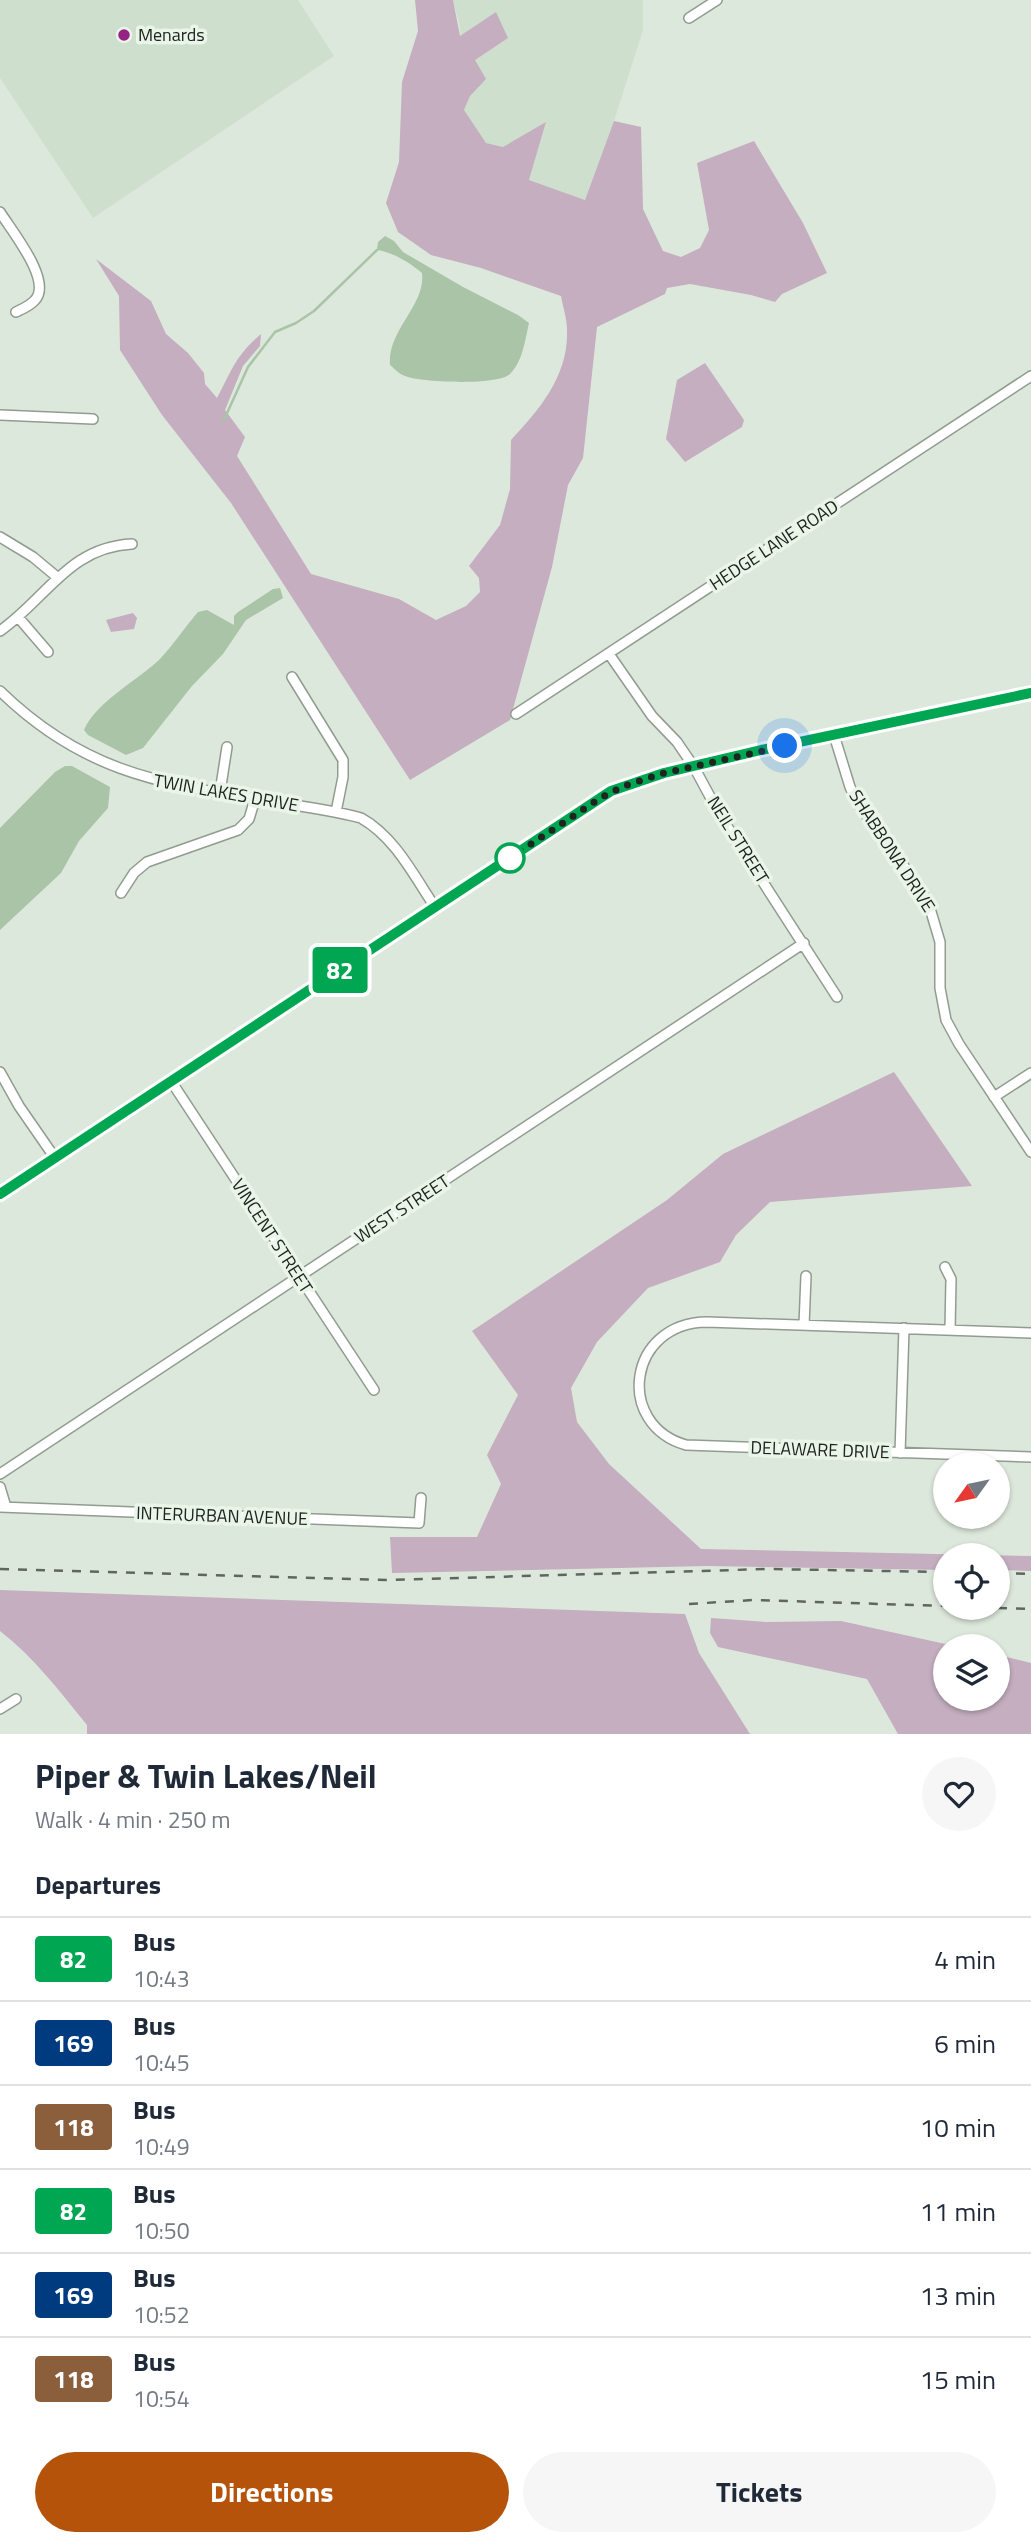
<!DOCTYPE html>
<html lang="en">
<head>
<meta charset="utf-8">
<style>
  :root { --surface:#fff; --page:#f6f6f7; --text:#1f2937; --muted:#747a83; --line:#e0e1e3; --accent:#b45309 }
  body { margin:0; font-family:"Titillium Web",sans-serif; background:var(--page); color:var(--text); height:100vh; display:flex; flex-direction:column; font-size:26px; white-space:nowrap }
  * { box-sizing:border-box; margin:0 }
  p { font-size:23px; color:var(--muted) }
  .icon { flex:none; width:38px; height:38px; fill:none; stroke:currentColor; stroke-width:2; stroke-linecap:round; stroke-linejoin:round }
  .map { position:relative; height:1734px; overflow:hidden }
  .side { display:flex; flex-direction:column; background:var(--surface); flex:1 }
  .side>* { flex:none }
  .badge { padding:0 14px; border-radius:5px; font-size:24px; line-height:46px }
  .needle { width:46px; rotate:237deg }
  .controls { position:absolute; left:933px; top:1452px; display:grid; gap:14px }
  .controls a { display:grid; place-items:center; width:77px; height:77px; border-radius:50%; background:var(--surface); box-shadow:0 2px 5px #0004; font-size:35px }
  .you { position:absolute; width:35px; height:35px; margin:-18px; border:5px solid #fff; border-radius:50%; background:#1a73e8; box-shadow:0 0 0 10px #1a73e833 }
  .map>.badge { position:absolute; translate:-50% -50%; box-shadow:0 0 0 4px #fff }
  h2 { padding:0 35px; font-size:26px; line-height:63px }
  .round { display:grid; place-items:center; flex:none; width:74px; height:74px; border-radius:37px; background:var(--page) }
  .headline { display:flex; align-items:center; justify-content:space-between; height:119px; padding:0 35px }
  h1 { font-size:33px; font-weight:700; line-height:52px }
  .cta { display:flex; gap:14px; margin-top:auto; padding:14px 35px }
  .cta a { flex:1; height:80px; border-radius:42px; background:var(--accent); color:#fff; font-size:28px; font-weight:700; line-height:80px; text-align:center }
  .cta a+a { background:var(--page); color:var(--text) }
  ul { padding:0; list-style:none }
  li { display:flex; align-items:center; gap:21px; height:84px; padding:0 35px; border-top:2px solid var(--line) }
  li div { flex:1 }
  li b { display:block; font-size:26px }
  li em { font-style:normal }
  li .badge { min-width:77px; font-weight:700; text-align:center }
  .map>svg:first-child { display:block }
</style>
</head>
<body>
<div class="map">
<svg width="1031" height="1734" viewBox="0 0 1031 1734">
  <rect width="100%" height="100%" fill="#dde8dc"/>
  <path fill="#cedfcd" d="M0,0H298L334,56L93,218L0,78Z
    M453,0H643V30L614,121L585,200L529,180L546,123L503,147L486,143L475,129L464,110L470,96L459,23Z"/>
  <path fill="#c4aebf" d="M415,0H453L460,36L496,12L508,38L475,60L486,79L470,96L464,110L486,143L503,147L546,122L529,180L585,200L614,121L641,127L643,209L663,251L681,257L700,248L709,230L697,163L754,141L803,223L827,273L782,294L775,302L751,295L690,284L667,288L665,294L597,327L583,458L568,485L552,567L510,720L410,780L231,503L162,415L120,350L119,296L96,259L151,301L166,334L188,353L204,373L205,384L217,398C232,370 235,356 261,334L260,346L243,366L225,410L245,437L237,456L311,574L399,599L436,620L466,606L480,592L479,578L469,566L500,525L510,489L511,440C540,409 569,375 567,329C567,319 563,307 561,296L481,268L431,255L398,232L386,203L399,162L402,82L418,31Z
    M705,363L744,420L742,427L685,462L666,439L677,380Z
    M133,613L137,618L134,629L111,632L106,620Z
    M894,1072L972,1186L770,1202L736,1235L720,1262L648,1288L597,1342L571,1388L577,1422L609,1464L701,1549L1031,1556V1571L998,1570V1556H945V1570L707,1566L392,1573L390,1537H477L501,1484L487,1455L518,1395L472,1331L667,1200L723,1154Z
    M0,1590L685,1614L699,1653L750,1734H87V1725C60,1692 34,1657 0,1631Z
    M711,1618L766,1622L841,1621L959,1647H945V1699H998V1655L1031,1663V1734H898L867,1679L718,1647L710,1633Z"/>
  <path fill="#a9c4a7" d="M385,236L394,241L403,252L463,287L518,315L529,323C525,340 523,361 510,374C497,386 424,382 408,377C400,375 396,370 390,365C387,330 426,305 422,273C410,263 393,252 377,250L378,242Z
    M280,588L283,598L246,620L223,654L192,686L143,748L126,755L88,735L84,730C96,702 138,680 160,659C174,644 185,627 198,612L207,610L234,625V616L238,612L273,589Z
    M65,766H72L110,787L108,808L79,841L61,873L0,930V828L55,772Z"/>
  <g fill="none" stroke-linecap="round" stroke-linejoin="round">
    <path stroke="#a9c4a7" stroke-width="2.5" d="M223,422L248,367L275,332L296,323L314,311L377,250"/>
    <g stroke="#919c91" stroke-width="12">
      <path id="minor" d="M689,18L717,0
        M0,212C11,230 53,281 35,300C30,306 22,309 16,312
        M0,415L93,419
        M0,537L33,557L57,577
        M18,617L48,652
        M0,631C47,598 69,547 132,544
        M609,654L652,716L677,742L694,767L721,817L837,997
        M292,677L343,760V777L336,812
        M0,691C84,773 160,783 272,802C302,806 332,810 361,818C395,837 414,876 435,907
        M516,714L1031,376
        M834,735L850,787L858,804L917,884L929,905L940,942V988L946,1020L959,1044L1031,1152
        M220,792L227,747
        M121,893L134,873L147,862L238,830L249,819L255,799
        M0,1072L19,1106L55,1158
        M171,1081L374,1390
        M994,1097L1031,1073
        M0,1194L611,791L664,773L761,750L1031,693
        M945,1267L951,1279L950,1330
        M804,1325L806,1276
        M1031,1333L707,1322C627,1323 615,1425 686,1445L1031,1457
        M900,1453L904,1328
        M0,1474L804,943
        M0,1487L6,1507
        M0,1507L419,1523L421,1498
        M0,1709L16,1699"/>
    </g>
    <use href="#minor" stroke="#fff" stroke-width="9"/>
    <path stroke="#60665f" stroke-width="2.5" stroke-dasharray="9 9" stroke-linecap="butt" d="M0,1569L387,1580L768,1569L945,1572
      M998,1573L1031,1574
      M689,1604L753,1600L945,1606
      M998,1608L1031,1609"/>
  </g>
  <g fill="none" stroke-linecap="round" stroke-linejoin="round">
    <g stroke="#fff" stroke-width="16">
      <path id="line" d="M0,1194L611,791L664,773L761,750L1031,693"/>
    </g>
    <use href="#line" stroke="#00a651" stroke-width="10"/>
    <path stroke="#202420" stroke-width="7" stroke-dasharray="0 12.6" d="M510,858L602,797L624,786L664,773L785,746"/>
  </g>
  <circle fill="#942383" stroke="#eaf5e9" stroke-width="2.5" cx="124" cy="35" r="7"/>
  <circle fill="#fff" stroke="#00a651" stroke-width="3.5" cx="510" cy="858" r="14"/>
  <g text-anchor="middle" stroke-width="7" stroke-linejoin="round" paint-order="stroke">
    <g font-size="18" fill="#202420" stroke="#eaf5e9" text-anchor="start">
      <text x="138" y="41">Menards</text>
    </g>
    <g font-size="18" fill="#202420" stroke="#eaf5e9">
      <text transform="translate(774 545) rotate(-33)" y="6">HEDGE LANE ROAD</text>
      <text transform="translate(226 793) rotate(10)" y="6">TWIN LAKES DRIVE</text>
      <text transform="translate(738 840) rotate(58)" y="6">NEIL STREET</text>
      <text transform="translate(892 851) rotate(57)" y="6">SHABBONA DRIVE</text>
      <text transform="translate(402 1209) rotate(-33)" y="6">WEST STREET</text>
      <text transform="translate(272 1236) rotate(57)" y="6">VINCENT STREET</text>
      <text transform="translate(820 1450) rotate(2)" y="6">DELAWARE DRIVE</text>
      <text transform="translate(222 1516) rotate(2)" y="6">INTERURBAN AVENUE</text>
    </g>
  </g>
</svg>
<div class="controls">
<a><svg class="needle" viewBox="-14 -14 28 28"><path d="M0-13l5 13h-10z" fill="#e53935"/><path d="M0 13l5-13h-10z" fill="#747a83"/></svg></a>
<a><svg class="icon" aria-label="locate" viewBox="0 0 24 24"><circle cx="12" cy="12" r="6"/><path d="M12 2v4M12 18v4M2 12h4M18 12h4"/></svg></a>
<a><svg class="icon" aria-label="layers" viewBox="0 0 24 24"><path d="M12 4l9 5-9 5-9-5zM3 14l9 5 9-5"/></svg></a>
</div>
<div class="you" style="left:785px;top:746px"></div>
<b class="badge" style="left:340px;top:970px;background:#00a651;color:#fff">82</b>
</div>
<section class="side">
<div class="headline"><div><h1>Piper &amp; Twin Lakes/Neil</h1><p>Walk · 4 min · 250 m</p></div><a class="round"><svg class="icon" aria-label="heart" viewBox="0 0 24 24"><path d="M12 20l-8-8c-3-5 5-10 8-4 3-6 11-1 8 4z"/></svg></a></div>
<h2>Departures</h2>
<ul>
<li><span class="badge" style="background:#00a651;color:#fff">82</span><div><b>Bus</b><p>10:43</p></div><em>4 min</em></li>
<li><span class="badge" style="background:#003b80;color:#fff">169</span><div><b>Bus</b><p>10:45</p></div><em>6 min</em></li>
<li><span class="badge" style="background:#8b5e3c;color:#fff">118</span><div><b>Bus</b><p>10:49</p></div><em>10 min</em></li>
<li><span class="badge" style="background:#00a651;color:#fff">82</span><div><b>Bus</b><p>10:50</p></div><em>11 min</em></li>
<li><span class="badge" style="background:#003b80;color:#fff">169</span><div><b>Bus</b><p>10:52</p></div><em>13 min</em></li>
<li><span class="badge" style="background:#8b5e3c;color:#fff">118</span><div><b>Bus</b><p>10:54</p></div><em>15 min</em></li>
</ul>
<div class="cta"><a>Directions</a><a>Tickets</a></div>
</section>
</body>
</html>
